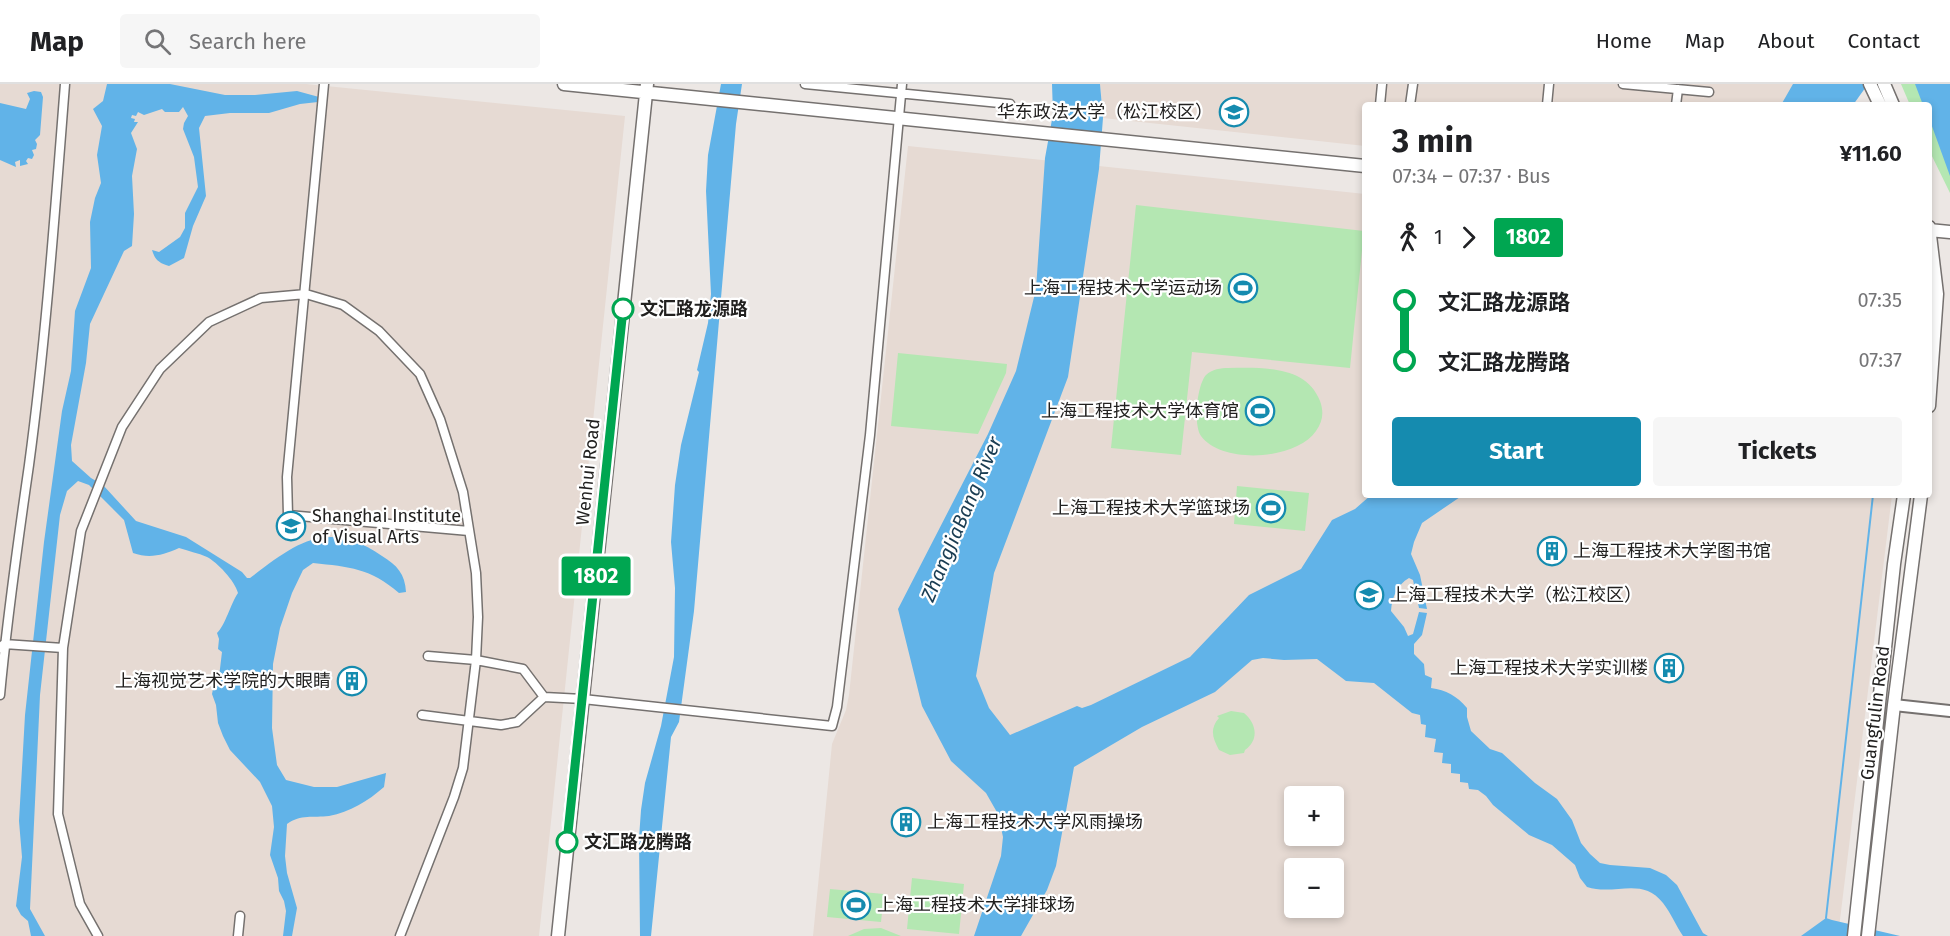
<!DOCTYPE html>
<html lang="en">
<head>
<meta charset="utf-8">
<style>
  :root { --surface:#fff; --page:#f6f6f6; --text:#202124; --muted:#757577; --line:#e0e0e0; --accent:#158baf }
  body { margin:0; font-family:"Fira Sans","Noto Sans SC",sans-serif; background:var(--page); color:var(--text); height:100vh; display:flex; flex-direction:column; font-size:22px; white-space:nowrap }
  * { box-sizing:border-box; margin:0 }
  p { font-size:20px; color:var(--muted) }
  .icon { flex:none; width:33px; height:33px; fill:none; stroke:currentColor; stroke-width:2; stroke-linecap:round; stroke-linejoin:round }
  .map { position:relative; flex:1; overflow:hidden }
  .drawer { position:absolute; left:1362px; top:18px; width:570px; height:396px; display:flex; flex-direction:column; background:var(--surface); border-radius:6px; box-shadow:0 3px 9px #0003 }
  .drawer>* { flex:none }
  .badge { padding:0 12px; border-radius:4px; font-size:21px; line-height:39px }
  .tools { position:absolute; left:1284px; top:702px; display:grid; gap:12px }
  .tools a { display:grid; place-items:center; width:60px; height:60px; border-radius:6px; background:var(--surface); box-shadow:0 3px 9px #0003; font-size:30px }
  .map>.badge { position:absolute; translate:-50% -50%; box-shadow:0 0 0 3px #fff }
  .legs { display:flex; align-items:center; gap:9px; height:66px; padding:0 30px; font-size:20px }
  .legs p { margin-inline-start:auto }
  .summary { display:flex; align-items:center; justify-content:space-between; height:102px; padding:0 30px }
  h1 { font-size:33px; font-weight:700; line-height:45px }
  .primary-button { display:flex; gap:12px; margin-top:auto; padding:12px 30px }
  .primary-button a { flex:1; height:69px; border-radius:6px; background:var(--accent); color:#fff; font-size:24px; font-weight:700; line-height:69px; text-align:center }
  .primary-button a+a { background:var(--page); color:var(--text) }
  ul { padding:0 30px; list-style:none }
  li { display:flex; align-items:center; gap:21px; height:60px; font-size:22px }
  li i { display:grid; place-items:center; width:9px; height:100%; margin:0 8px; background:currentColor }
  li i::after { content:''; width:15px; height:15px; margin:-8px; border:4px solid; border-radius:50%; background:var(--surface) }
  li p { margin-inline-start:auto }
  li:first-child i { background:linear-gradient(#0000 50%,currentColor 0) }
  li:last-child i { background:linear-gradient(currentColor 50%,#0000 0) }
  header { display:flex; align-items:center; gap:36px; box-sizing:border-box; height:84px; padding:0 30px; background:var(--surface); border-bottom:2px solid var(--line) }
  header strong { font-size:28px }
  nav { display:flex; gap:33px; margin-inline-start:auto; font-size:21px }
  .search { width:420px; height:54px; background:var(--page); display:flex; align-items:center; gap:15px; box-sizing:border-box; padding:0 21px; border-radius:6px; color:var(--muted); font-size:22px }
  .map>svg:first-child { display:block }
</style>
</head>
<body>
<header>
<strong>Map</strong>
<div class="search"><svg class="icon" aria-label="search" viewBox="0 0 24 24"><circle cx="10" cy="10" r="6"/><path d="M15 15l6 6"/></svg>Search here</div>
<nav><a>Home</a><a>Map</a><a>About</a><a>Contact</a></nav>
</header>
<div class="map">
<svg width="1950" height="852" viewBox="0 0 1950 852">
  <rect width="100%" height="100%" fill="#ece7e4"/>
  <path fill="#e6dad3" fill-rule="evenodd" d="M0,0H306L625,32L539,852H0Z
    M1100,0H1844L1853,21H1365V62L1103,34Z
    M908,62L1365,110V411H1892L1838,852H813L832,660L846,626L849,611ZM1294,712H1334V752H1294ZM1294,784H1334V824H1294Z"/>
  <path fill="#b4e7b2" d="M1901,0H1950V109L1929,66V21H1910Z
    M1136,121L1364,147L1350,284L1192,268L1181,371L1111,364Z
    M898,269L1007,280L1006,289L978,350L891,342Z
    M1228,284C1260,284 1306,280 1320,317C1324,328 1323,337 1316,347C1296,376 1223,381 1201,352C1193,341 1197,301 1206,291C1212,285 1221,284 1228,284Z
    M1237,402L1309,409L1305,447L1234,440Z
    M1231,627L1244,629C1257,640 1259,656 1245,666L1244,669L1230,671L1219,666C1213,655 1209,645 1219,634L1217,632Z
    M912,794L964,800L959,850L907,845Z
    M830,805L884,810L881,838L827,833Z
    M881,844L901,852H848L864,845Z"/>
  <path fill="#61b3e8" d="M107,0H170L225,11H255L297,7L319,13L318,18L300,20L269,29H230L205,32L199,44L206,112L193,142L184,174L169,182C159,179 155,176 152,166L159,168L180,153L185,144V129L198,103L194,73L183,45L184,39L188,32L183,23L179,28H165L162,25L144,31L138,28L136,32L132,31L131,34L135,35L134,38H138L131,49L137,65L132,92L134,130L132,162L124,167L90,240L86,279L71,361L72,377L91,394L103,401L136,437L186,453L242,488L247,494H250C296,459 327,434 382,472C397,481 405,490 406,508L399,509C370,484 350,483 313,479L303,486L292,509L280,544L273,580L272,644L277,681L286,696L314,703H337L386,689L384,703C368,717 350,728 329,732C313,734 301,730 287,740L285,772L287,789L297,824L292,852H283L286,827L284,817L279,807L278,794L270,771L274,743L272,722L260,698L230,666L223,652L218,639L216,621L212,610L215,595L219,593L222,568L218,565L219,555L217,549C225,542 231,519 238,509C235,497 217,478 207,473C198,469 188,467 179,464C163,471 150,475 133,469L124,436L89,401L78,397L67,407L60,431L40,611L30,825L45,852H31L28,837L21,831L16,822L22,773L19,737L25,631L44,458L62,327L71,287L75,227L91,184L90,138L95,114L101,99L97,71L102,42L93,25L103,17Z
    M721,0H742L736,40L694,527L679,638L671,653L651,852H640L639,754L641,726L645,699L661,642L674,573L675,504L671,458L675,401L681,361L699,288L697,286L708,239L711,210L706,107L708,71Z
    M1052,0H1100L1103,34L1099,85L1068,293L994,489L976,592L989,624L1010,651L1077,622L1082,624L1091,621L1190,573L1249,511L1301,485L1332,436L1355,425L1371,411H1463L1422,439L1414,458L1411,470L1420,491L1427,525L1419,524L1413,496L1409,494C1397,501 1392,513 1391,527L1404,543L1408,552L1413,550L1419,528L1427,529L1422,551L1414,560V570L1424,580L1425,591L1432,594L1431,604C1446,606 1457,612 1467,624V633L1471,647L1490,665L1502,669L1535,699L1557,715L1572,736L1581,759L1590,770L1600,779L1610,781L1650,784L1666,791L1677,801L1703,849L1708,852H1683C1676,842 1671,829 1663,819C1642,792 1615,812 1587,803L1580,794L1575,781L1552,761L1529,751L1493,721L1486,712L1478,706L1469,705L1468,699L1460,698V690L1451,689V680L1442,679L1443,669L1434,668L1436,655L1425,653L1426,641L1421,640L1420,631L1412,629L1374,599L1346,597L1317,575L1284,576L1263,574L1252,576L1215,608L1142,643L1074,683L1056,782L1047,806L1021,852H974L1001,772L1003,753L998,730L986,709L951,677L922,622L898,525L988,350L1016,287L1036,205L1045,74L1053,30Z
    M1793,0H1868L1853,21H1781Z
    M1915,0H1950V92L1929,34V21H1923Z
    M34,7L41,8L43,13L40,51L35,56L37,60L36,65L32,66L34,71L32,75L28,74L26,77L28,80L20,82V76L15,78L16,83L0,76V19L26,25L30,15L27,9Z
    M1826,834L1832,836L1900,852H1801Z"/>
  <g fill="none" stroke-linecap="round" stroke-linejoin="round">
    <path stroke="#61b3e8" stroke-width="2" d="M1826,834L1873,411"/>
    <g stroke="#75716f" stroke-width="11">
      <path id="minor" d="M324,0L287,393L288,431L469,447
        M805,0L1010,20
        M1623,0L1709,8
        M1380,21L1382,0
        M1410,21L1413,0
        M1547,21L1549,0
        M1676,21L1678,5
        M0,564L4,560L63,564
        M428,572L476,576L523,585L544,613
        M0,611C7,534 18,457 29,381C46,254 55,127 65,0
        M422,631L501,641L517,638L544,613L583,615L832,642L837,623L870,351L902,0
        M98,852L80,820L58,730L63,564L81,447L122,343L160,285L209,238L261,214L306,210L343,221L379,247L420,290L440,335L463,408L476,489L478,533L476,576L463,684L454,713L400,852
        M238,852L240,832"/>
    </g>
    <g stroke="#75716f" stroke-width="14">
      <path id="tertiary" d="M1894,621L1950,627"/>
    </g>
    <g stroke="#75716f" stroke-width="15">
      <path id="secondary" d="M564,0L1365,82
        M1870,0L1880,21
        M1884,0L1893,21
        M1929,143L1937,210L1929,322
        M1929,146L1950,148
        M558,852L647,0
        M1854,852L1894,480L1904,411
        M1868,852L1894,621L1921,411"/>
    </g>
    <use href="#minor" stroke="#fff" stroke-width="8"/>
    <use href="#tertiary" stroke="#fff" stroke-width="10"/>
    <use href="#secondary" stroke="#fff" stroke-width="12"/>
  </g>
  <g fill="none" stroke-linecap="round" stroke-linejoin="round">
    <g stroke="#fff" stroke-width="14">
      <path id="line-1" d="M567,758L623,225"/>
    </g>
    <use href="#line-1" stroke="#00a651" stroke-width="9"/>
  </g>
  <defs>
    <g id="university-ring" transform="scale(1.5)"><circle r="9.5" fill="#fff" stroke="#158baf" stroke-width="1.5"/><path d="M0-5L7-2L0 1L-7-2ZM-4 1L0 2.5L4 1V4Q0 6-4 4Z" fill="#158baf"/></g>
    <g id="stadium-ring" transform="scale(1.5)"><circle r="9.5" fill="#fff" stroke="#158baf" stroke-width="1.5"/><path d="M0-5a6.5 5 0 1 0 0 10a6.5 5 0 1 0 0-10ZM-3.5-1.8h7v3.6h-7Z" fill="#158baf"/></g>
    <g id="building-ring" transform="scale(1.5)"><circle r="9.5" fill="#fff" stroke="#158baf" stroke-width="1.5"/><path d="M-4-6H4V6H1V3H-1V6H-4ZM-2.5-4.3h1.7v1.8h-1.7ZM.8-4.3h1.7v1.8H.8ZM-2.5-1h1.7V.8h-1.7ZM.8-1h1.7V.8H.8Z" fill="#158baf"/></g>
  </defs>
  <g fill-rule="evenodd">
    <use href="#university-ring" x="1234" y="28"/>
    <use href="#stadium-ring" x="1243" y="204"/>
    <use href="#stadium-ring" x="1260" y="327"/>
    <use href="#stadium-ring" x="1271" y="424"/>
    <use href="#university-ring" x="291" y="442"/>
    <use href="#building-ring" x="1552" y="467"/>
    <use href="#university-ring" x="1369" y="511"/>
    <use href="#building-ring" x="1669" y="584"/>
    <use href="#building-ring" x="352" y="597"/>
    <use href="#building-ring" x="906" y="738"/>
    <use href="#stadium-ring" x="856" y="821"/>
  </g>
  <g fill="#fff" stroke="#00a651" stroke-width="3">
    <circle cx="623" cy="225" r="10"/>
    <circle cx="567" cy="758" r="10"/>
  </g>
  <g text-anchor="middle" stroke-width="4.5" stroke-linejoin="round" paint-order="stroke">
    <g font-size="18" fill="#222120" stroke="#fff" text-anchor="end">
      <text x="1213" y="34">华东政法大学（松江校区）</text>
      <text x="1222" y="210">上海工程技术大学运动场</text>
      <text x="1239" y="333">上海工程技术大学体育馆</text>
      <text x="1250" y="430">上海工程技术大学篮球场</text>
      <text x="312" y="438" text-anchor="start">Shanghai Institute<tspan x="312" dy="21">of Visual Arts</tspan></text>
      <text x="1573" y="473" text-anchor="start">上海工程技术大学图书馆</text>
      <text x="1390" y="517" text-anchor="start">上海工程技术大学（松江校区）</text>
      <text x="1648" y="590">上海工程技术大学实训楼</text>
      <text x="331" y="603">上海视觉艺术学院的大眼睛</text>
      <text x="927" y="744" text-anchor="start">上海工程技术大学风雨操场</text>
      <text x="877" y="827" text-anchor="start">上海工程技术大学排球场</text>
    </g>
    <g font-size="18" font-weight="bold" fill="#222120" stroke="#fff" text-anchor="start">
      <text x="640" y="231">文汇路龙源路</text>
      <text x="584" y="764">文汇路龙腾路</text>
    </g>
    <g font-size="18" fill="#222120" stroke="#fff">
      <text transform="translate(588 388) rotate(-84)" y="6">Wenhui Road</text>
      <text transform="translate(1875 629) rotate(-83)" y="6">Guangfulin Road</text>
    </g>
    <g font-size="20" font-style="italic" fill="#193c52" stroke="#fff">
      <text transform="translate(961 435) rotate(-67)" y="7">ZhangJiaBang River</text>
    </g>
  </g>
</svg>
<div class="tools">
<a>+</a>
<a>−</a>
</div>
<b class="badge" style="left:596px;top:492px;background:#00a651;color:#fff">1802</b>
<section class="drawer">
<div class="summary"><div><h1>3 min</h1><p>07:34 – 07:37 · Bus</p></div><b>¥11.60</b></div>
<div class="legs"><svg class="icon" aria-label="walk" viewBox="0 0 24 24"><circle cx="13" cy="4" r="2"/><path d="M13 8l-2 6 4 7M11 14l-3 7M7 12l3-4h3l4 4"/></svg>1<svg class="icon" aria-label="forward" viewBox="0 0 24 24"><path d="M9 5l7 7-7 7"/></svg><b class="badge" style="background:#00a651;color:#fff">1802</b></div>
<ul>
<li><i style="color:#00a651"></i><b>文汇路龙源路</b><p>07:35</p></li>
<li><i style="color:#00a651"></i><b>文汇路龙腾路</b><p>07:37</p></li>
</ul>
<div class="primary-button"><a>Start</a><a>Tickets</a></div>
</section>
</div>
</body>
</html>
